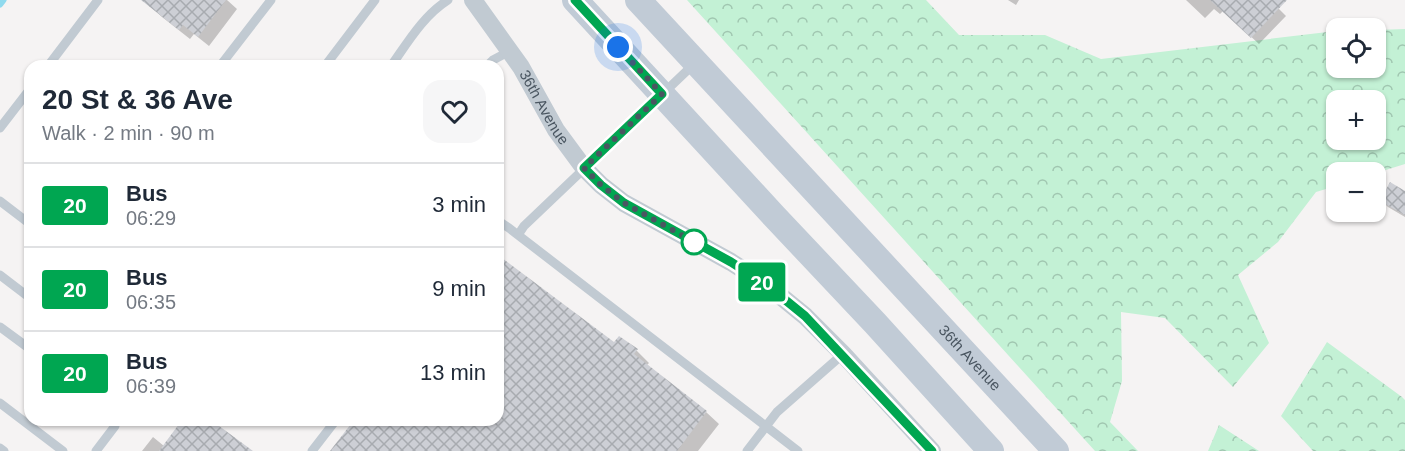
<!DOCTYPE html>
<html lang="en">
<head>
<meta charset="utf-8">
<style>
  :root { --surface:#fff; --page:#f6f6f7; --text:#1f2937; --muted:#747a83; --line:#e0e1e3 }
  body { margin:0; font-family:Arial,sans-serif; background:var(--page); color:var(--text); height:100vh; display:flex; flex-direction:column; font-size:22px; white-space:nowrap }
  * { box-sizing:border-box; margin:0 }
  p { font-size:20px; color:var(--muted) }
  .icon { flex:none; width:33px; height:33px; fill:none; stroke:currentColor; stroke-width:2; stroke-linecap:round; stroke-linejoin:round }
  .map { position:relative; flex:1; overflow:hidden }
  .side { position:absolute; left:24px; top:60px; width:480px; height:366px; display:flex; flex-direction:column; background:var(--surface); border-radius:18px; box-shadow:0 2px 4px #0004 }
  .side>* { flex:none }
  .badge { padding:0 12px; border-radius:4px; font-size:21px; line-height:39px }
  .controls { position:absolute; left:1326px; top:18px; display:grid; gap:12px }
  .controls a { display:grid; place-items:center; width:60px; height:60px; border-radius:12px; background:var(--surface); box-shadow:0 2px 4px #0004; font-size:30px }
  .you { position:absolute; width:30px; height:30px; margin:-15px; border:4px solid #fff; border-radius:50%; background:#1a73e8; box-shadow:0 0 0 9px #1a73e833 }
  .map>.badge { position:absolute; translate:-50% -50%; box-shadow:0 0 0 3px #fff }
  .round { display:grid; place-items:center; flex:none; width:63px; height:63px; border-radius:18px; background:var(--page) }
  .head { display:flex; align-items:center; justify-content:space-between; height:102px; padding:0 18px }
  h1 { font-size:28px; font-weight:700; line-height:45px }
  ul { padding:0; list-style:none }
  li { display:flex; align-items:center; gap:18px; height:84px; padding:0 18px; border-top:2px solid var(--line) }
  li div { flex:1 }
  li b { display:block; font-size:22px }
  li em { font-style:normal }
  li .badge { min-width:66px; font-weight:700; text-align:center }
  .map>svg:first-child { display:block }
</style>
</head>
<body>
<div class="map">
<svg width="1405" height="451" viewBox="0 0 1405 451">
  <defs>
    <pattern id="forest-crowns" width="20" height="18" patternUnits="userSpaceOnUse" patternTransform="scale(1.5)"><rect width="20" height="18" fill="#c3f1d5"/><path d="M2 6a3 3 0 1 1 6 0M12 15a3 3 0 1 1 6 0" fill="none" stroke="#a0c6b0"/></pattern>
    <pattern id="building-cross-hatch" width="8" height="8" patternUnits="userSpaceOnUse" patternTransform="scale(1.5)"><rect width="8" height="8" fill="#cdcfd5"/><path d="M0 0l8 8M0 8l8-8" fill="none" stroke="#a8abb0"/></pattern>
  </defs>
  <rect width="100%" height="100%" fill="#f5f3f3"/>
  <path fill="url(#forest-crowns)" fill-rule="evenodd" d="M687,0H926L959,35H1045L1101,59L1336,31V68H1376V30L1405,29V164L1376,173L1336,172V186L1316,192L1278,242L1238,275L1269,343L1233,387L1165,318L1121,312L1122,381L1110,422L1138,451H1095ZM1336,100H1376V140H1336Z
    M1327,342L1402,397L1405,400V451H1313L1281,416Z
    M1219,425L1259,451H1208Z"/>
  <path fill="#0003" d="M157,0H227L237,9L209,46L194,34L190,39L162,17L152,7Z
    M1008,0H1019L1016,5Z
    M1186,0H1270L1286,16L1259,44L1223,11L1220,14L1214,9L1205,18Z
    M1405,193V217L1388,207L1381,200Z
    M614,344L637,351L649,363L646,366L706,412L719,424L698,451H332L356,420H498Z
    M184,420H209L251,451H142L153,437L164,446Z"/>
  <g fill="none" stroke-linecap="round" stroke-linejoin="round">
    <path stroke="#90daee" stroke-width="7" d="M0,4L3,0"/>
  </g>
  <path fill="url(#building-cross-hatch)" d="M141,0H226L198,37L183,25L179,30Z
    M1210,0H1287L1251,38Z
    M1390,182L1405,191V215L1380,201Z
    M498,255L614,342L619,336L638,349L634,354L707,411L677,451H330L354,420H498Z
    M182,420H211L253,451H159Z"/>
  <g fill="none" stroke-linecap="round" stroke-linejoin="round">
    <path stroke="#c1cad2" stroke-width="9" d="M48,66L98,0
      M220,66L271,0
      M325,66L375,0
      M391,66C408,42 423,16 448,0
      M487,66L493,60L510,51
      M0,128L30,89
      M0,201L30,224
      M498,222H500L509,228L798,451
      M518,235L524,226L694,64
      M0,275L30,298
      M0,327L30,349
      M0,403L63,451
      M0,448L4,451
      M96,451L115,426L116,420
      M312,451L336,420
      M747,451L777,412L843,354"/>
    <path stroke="#c1cad2" stroke-width="18" id="s1" d="M473,0L521,67L556,130L584,168L601,185L624,203L731,262L767,285L805,316L843,354L932,451"/>
    <g stroke="#c1cbd6" stroke-width="26">
      <path d="M575,0L774,216L875,323L991,451"/>
      <path id="s2" d="M638,0L1056,451"/>
    </g>
  </g>
  <g fill="none" stroke-linecap="round" stroke-linejoin="round">
    <g stroke="#fff" stroke-width="14">
      <path id="line" d="M575,0L662,94L584,168L601,185L624,203L731,262L767,285L805,316L932,451"/>
    </g>
    <use href="#line" stroke="#00a651" stroke-width="9"/>
    <path stroke="#4a5661" stroke-width="6" stroke-dasharray="0 10.8" d="M618,47L662,94L584,168L601,185L624,203L694,242"/>
  </g>
  <circle fill="#fff" stroke="#00a651" stroke-width="3" cx="694" cy="242" r="12"/>
  <g text-anchor="middle" stroke-width="6" stroke-linejoin="round" paint-order="stroke">
    <g font-size="15" fill="#4a5661" stroke="#fff">
      <text dy="5" stroke="none"><textPath href="#s1" startOffset="129">36th Avenue</textPath></text>
      <text dy="5" stroke="none"><textPath href="#s2" startOffset="488">36th Avenue</textPath></text>
    </g>
  </g>
</svg>
<div class="controls">
<a><svg class="icon" aria-label="locate" viewBox="0 0 24 24"><circle cx="12" cy="12" r="6"/><path d="M12 2v4M12 18v4M2 12h4M18 12h4"/></svg></a>
<a>+</a>
<a>−</a>
</div>
<div class="you" style="left:618px;top:47px"></div>
<b class="badge" style="left:762px;top:282px;background:#00a651;color:#fff">20</b>
<section class="side">
<div class="head"><div><h1>20 St &amp; 36 Ave</h1><p>Walk · 2 min · 90 m</p></div><a class="round"><svg class="icon" aria-label="heart" viewBox="0 0 24 24"><path d="M12 20l-8-8c-3-5 5-10 8-4 3-6 11-1 8 4z"/></svg></a></div>
<ul>
<li><span class="badge" style="background:#00a651;color:#fff">20</span><div><b>Bus</b><p>06:29</p></div><em>3 min</em></li>
<li><span class="badge" style="background:#00a651;color:#fff">20</span><div><b>Bus</b><p>06:35</p></div><em>9 min</em></li>
<li><span class="badge" style="background:#00a651;color:#fff">20</span><div><b>Bus</b><p>06:39</p></div><em>13 min</em></li>
</ul>
</section>
</div>
</body>
</html>
